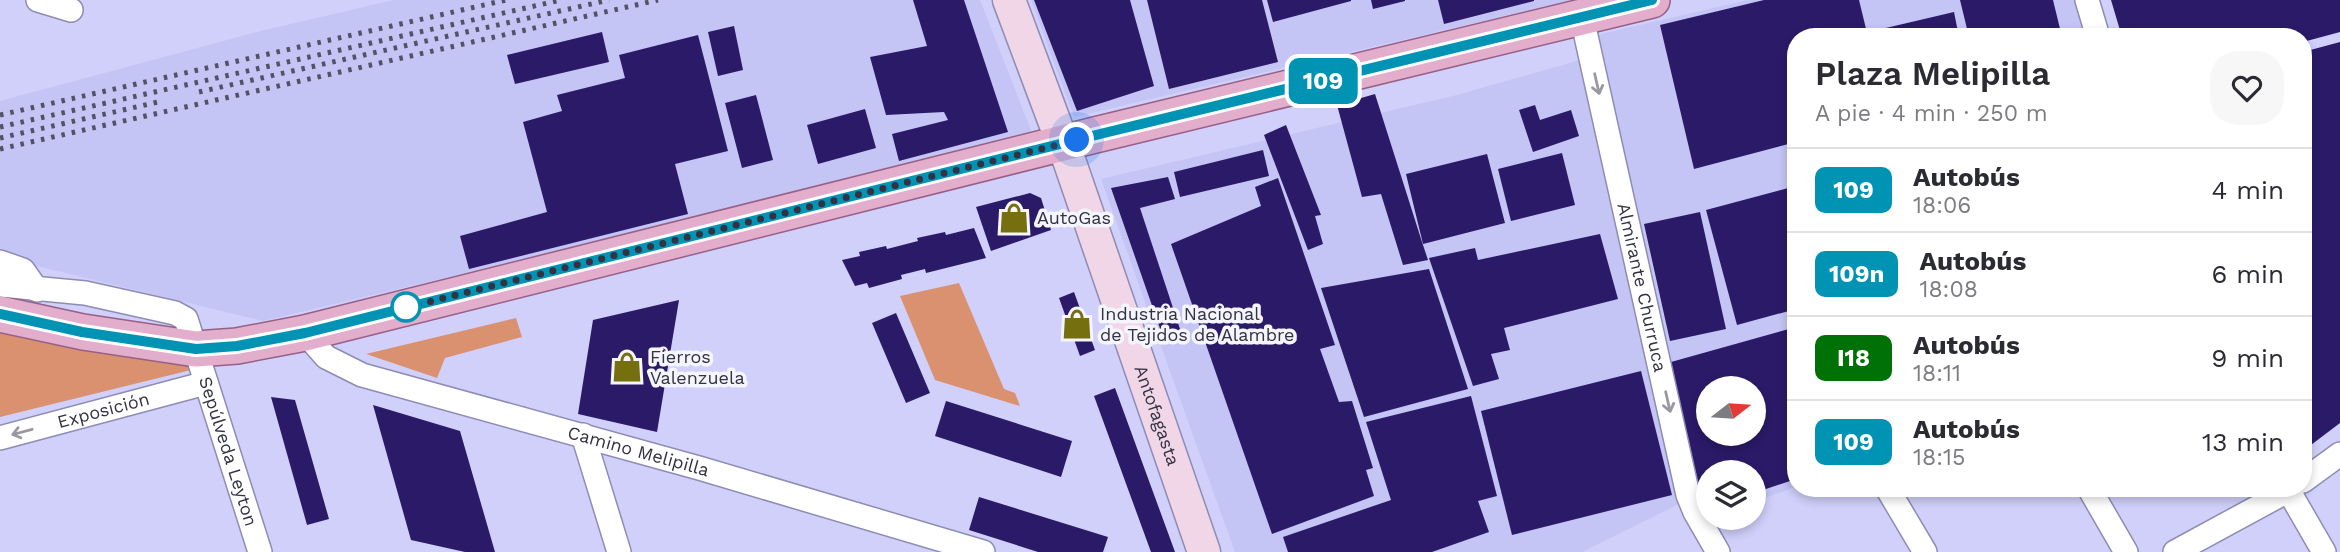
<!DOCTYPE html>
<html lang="es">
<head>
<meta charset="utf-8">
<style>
  :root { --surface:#fff; --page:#f7f7f7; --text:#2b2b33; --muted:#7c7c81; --line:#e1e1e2 }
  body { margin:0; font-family:"Work Sans",sans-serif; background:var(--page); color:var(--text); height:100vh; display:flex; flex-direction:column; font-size:26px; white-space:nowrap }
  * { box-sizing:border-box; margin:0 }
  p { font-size:23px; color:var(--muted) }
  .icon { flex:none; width:38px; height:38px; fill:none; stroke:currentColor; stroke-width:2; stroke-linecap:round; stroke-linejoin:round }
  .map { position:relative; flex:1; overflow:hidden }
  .panel { position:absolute; left:1787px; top:28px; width:525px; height:469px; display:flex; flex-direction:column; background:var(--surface); border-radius:28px; box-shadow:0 4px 10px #0003 }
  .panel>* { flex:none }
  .badge { padding:0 14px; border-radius:10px; font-size:24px; line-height:46px }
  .needle { width:46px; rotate:73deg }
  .buttons { position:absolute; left:1696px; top:376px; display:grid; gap:14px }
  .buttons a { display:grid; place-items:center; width:70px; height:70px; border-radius:50%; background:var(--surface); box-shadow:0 4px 10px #0003; font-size:35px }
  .you { position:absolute; width:35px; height:35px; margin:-18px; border:5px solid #fff; border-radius:50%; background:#1a73e8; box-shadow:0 0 0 10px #1a73e833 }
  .map>.badge { position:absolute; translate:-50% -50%; box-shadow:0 0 0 4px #fff }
  .round { display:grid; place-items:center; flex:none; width:74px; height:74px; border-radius:28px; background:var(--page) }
  .overview { display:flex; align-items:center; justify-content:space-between; height:119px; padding:0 28px }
  h1 { font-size:33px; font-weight:600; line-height:52px }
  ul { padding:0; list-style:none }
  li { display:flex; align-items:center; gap:21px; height:84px; padding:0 28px; border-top:2px solid var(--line) }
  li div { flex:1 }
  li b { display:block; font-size:26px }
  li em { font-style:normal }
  li .badge { min-width:77px; font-weight:700; text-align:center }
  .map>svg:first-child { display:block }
</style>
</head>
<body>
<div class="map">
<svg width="2340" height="552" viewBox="0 0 2340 552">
  <rect width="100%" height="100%" fill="#d0d0fb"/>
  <path fill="#c4c4f5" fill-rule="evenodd" d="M394,0H980L1034,138L263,321L0,257V101L261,31Z
    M1031,0H1572L1074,117Z
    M1748,0H2074L2087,37H1796L1795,487L1754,502V472H1708V518L1705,519L1597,35ZM1708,388H1754V434H1708Z
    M1580,60L1679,504L1582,552H1235L1101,179L1457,95Z"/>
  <path fill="#da9170" d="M959,283L1004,389L1015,393L1020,406L935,380L900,296Z
    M516,318L522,337L445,358L437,378L366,354Z
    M0,326L182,360L191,370L0,417Z"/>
  <path fill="#2b1a68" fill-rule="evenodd" d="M913,0H964L1008,132L899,161L892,134L948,120L944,112L886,115L870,57L927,46Z
    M1034,0H1130L1154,86L1077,111Z
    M1147,0H1262L1278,62L1169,89Z
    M1267,0H1351V1L1273,22Z
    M1371,0H1405V1L1373,9Z
    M1438,0H1534V1L1444,24Z
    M1764,0H1859L1868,37H1796V142L1694,169L1660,25Z
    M1960,0H2053L2062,37H1969Z
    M2111,0H2340V32L2303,42V37H2122Z
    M1954,12L1959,37H1874L1873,31Z
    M734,26L743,70L718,76L708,32Z
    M602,32L609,62L515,84L507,55Z
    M698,35L728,151L675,164L688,214L469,269L460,236L547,212L523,122L562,111L557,95L625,78L619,55Z
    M2340,42V423L2303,451V52Z
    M1375,94L1422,242L1428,260L1403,265L1381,194L1362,197L1337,105Z
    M756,95L773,160L742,168L725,103Z
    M1535,105L1540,120L1571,110L1579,136L1533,152L1519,110Z
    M865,109L876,148L818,164L807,125Z
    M1286,125L1321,215L1315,216L1323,244L1308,250L1264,135Z
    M1263,150L1269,176L1180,197L1174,172Z
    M1562,153L1575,205L1511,221L1498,169Z
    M1487,154L1505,223L1423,244L1406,174Z
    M1168,177L1175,199L1140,208L1181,332L1163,337L1111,188Z
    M1278,178L1335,345L1320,349L1339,402L1352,401L1373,468L1366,470L1374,496L1272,534L1171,244L1261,206L1255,187Z
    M1796,186V309L1737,325L1706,210Z
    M1030,193L1041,198L1051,230L991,251L976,207Z
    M1700,212L1726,329L1670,341L1644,224Z
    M974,228L986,258L926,273L925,269L901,275L902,279L869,288L867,283L855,286L842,260L860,256L859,252L886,246L887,249L918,241L917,238L945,232L946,235Z
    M1600,234L1618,299L1504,328L1510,350L1491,354L1499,379L1473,386L1429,258L1475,248L1478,260Z
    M1429,269L1468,389L1364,417L1321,288Z
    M1074,292L1095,350L1080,356L1059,298Z
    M679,300L657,432L578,414L593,320Z
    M896,313L930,393L906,403L872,323Z
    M1796,327V479L1754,493V472H1708V508L1704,510L1671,362ZM1708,388H1754V434H1708Z
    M1641,371L1672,495L1512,535L1481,411Z
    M1115,388L1175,552H1151L1094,396Z
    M1471,396L1497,496L1478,501L1489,532L1432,552H1288L1283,537L1391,500L1366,422Z
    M271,397L295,400L329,519L307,525Z
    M946,401L1072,441L1061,477L935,436Z
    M373,405L460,431L495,552H465L411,540Z
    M979,497L1108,537L1103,552H1038L969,530Z"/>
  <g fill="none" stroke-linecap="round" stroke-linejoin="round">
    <g stroke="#8d8cb4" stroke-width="26">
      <g id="street">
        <path d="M38,0L71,10"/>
        <path d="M2087,0L2098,37"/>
        <path id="s1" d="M1582,18L1688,495L1695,512L1718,552"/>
        <path d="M0,262L23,270L37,290"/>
        <path id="s2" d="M0,285L85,293L175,313L186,319L260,552"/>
        <path id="s3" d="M305,333L326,357L362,375L699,468L983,552"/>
        <path d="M583,435L619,552"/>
        <path id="s4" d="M0,438L206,383"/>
        <path d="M2303,481L2340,454"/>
        <path d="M1887,488L1925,552"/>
        <path d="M2089,488L2126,552"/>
        <path d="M2287,488L2324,552"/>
        <path d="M2175,552L2293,488"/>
      </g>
    </g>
    <g stroke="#8d8cb4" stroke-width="35">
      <g id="secondary">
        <path id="s5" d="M1009,0L1070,163L1204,552"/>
      </g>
    </g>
    <g stroke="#976086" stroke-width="38">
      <path id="primary" d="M0,314L83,332L196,349L237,346L305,333L1091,136L1652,0"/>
    </g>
    <use href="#street" stroke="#fff" stroke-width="23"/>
    <use href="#secondary" stroke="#f0d6e6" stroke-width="32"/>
    <use href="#primary" stroke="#e2aecc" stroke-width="35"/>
    <path stroke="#525267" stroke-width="5" stroke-dasharray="3.5 7" stroke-linecap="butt" d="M199,92L609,0
      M0,115L506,0
      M0,127L561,0
      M0,138L158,102
      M0,149L658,0"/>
  </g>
  <defs><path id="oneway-shaft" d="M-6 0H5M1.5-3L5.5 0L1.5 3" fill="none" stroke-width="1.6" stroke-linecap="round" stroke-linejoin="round" transform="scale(1.75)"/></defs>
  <g stroke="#9898a0">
    <use href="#oneway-shaft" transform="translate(1597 84) rotate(77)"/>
    <use href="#oneway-shaft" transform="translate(1668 402) rotate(77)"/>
    <use href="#oneway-shaft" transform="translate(22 432) rotate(165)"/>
  </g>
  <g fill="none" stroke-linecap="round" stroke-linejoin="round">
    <g stroke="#fff" stroke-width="16">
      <path id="line" d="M0,314L82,332L196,349L237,346L305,333L1100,134L1652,0"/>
    </g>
    <use href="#line" stroke="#0093b3" stroke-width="10"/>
    <path stroke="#323242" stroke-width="7" stroke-dasharray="0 12.6" d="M406,307L400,309L1077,140"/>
  </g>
  <defs>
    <g id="shop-bare" transform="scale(2.415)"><path d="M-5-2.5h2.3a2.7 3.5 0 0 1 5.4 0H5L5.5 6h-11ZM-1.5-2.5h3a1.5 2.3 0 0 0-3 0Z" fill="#766f0f" stroke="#f5f5fe" stroke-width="2.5" paint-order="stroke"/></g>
  </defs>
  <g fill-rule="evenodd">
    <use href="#shop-bare" x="1014" y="218"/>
    <use href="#shop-bare" x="1077" y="324"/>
    <use href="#shop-bare" x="627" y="367"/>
  </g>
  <circle fill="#fff" stroke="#0093b3" stroke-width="3.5" cx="406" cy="307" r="14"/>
  <g text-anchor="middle" stroke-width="7" stroke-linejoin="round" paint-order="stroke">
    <g font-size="18" fill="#323242" stroke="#f5f5fe" text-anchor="start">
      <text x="1037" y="224">AutoGas</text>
      <text x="1100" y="320">Industria Nacional<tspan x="1100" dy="21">de Tejidos de Alambre</tspan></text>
      <text x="650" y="363">Fierros<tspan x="650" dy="21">Valenzuela</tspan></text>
    </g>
    <g font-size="18" fill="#323242" stroke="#f5f5fe">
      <text dy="6" stroke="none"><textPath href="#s1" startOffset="276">Almirante Churruca</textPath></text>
      <text dy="6" stroke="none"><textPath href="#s4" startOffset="107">Exposición</textPath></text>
      <text dy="6" stroke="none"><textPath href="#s5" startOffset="441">Antofagasta</textPath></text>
      <text dy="6" stroke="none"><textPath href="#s2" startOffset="329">Sepúlveda Leyton</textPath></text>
      <text dy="6" stroke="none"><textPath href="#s3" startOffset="359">Camino Melipilla</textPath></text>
    </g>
  </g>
</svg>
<div class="buttons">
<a><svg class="needle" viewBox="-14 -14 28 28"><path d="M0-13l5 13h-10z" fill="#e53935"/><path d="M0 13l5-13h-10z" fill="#7c7c81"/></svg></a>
<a><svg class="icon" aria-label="layers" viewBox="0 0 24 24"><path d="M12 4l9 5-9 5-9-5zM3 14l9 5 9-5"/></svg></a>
</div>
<div class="you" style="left:1077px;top:140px"></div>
<b class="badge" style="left:1323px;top:81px;background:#0093b3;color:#fff">109</b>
<section class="panel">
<div class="overview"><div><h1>Plaza Melipilla</h1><p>A pie · 4 min · 250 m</p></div><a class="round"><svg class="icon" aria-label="heart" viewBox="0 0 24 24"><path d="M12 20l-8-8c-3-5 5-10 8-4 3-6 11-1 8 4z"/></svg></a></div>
<ul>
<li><span class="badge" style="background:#0093b3;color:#fff">109</span><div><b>Autobús</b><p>18:06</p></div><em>4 min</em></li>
<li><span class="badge" style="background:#0093b3;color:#fff">109n</span><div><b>Autobús</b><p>18:08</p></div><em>6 min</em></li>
<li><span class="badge" style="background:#007106;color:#fff">I18</span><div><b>Autobús</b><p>18:11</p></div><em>9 min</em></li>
<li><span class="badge" style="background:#0093b3;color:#fff">109</span><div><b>Autobús</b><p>18:15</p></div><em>13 min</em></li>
</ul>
</section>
</div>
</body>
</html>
